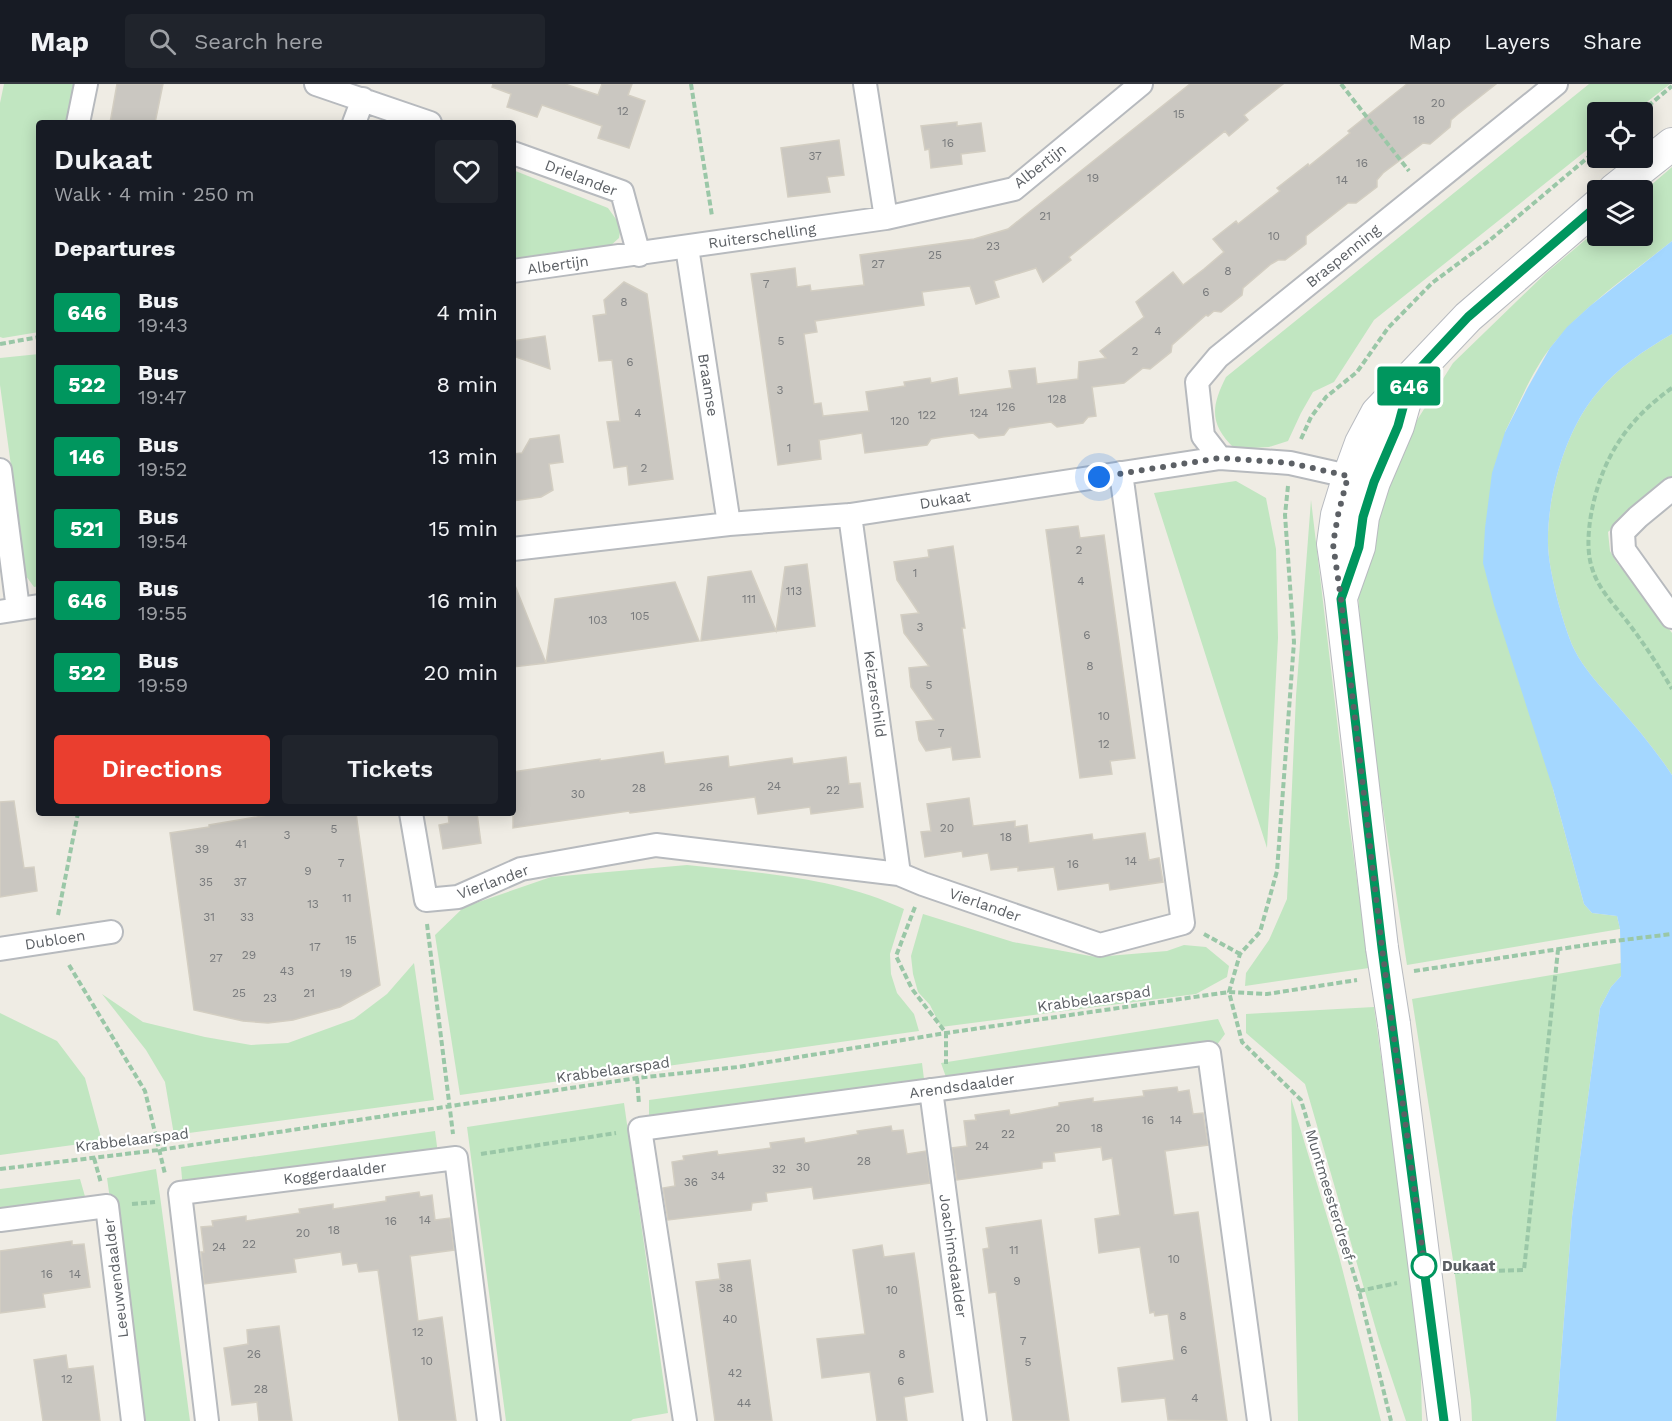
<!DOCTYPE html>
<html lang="en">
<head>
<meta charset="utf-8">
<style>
  :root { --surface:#171b24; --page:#20242c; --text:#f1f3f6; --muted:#9ea1a6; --line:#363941; --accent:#ea3e2f }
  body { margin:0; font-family:"Work Sans",sans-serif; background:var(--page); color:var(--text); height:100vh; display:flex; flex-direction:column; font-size:22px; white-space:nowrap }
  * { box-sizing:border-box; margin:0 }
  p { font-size:20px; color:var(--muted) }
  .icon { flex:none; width:33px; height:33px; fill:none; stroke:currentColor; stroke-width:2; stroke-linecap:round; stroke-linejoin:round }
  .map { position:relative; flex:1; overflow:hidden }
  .panel { position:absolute; left:36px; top:36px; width:480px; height:696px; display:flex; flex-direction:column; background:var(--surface); border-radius:6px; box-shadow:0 3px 15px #0003 }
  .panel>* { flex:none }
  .badge { padding:0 12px; border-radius:4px; font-size:21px; line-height:39px }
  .buttons { position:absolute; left:1587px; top:18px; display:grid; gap:12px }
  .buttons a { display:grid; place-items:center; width:66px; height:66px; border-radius:6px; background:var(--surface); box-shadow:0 3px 15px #0003; font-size:30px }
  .you { position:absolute; width:30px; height:30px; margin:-15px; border:4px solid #fff; border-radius:50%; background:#1a73e8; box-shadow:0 0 0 9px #1a73e833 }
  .map>.badge { position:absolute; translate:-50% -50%; box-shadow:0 0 0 3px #fff }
  h2 { padding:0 18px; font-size:22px; line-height:54px }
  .round { display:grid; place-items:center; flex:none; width:63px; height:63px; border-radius:6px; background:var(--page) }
  .head { display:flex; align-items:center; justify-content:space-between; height:102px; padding:0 18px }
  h1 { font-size:28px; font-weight:600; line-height:45px }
  .cta { display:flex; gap:12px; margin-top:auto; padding:12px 18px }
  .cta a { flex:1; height:69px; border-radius:6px; background:var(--accent); color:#fff; font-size:24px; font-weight:600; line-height:69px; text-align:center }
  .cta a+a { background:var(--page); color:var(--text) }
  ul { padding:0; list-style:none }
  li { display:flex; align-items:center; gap:18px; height:72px; padding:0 18px }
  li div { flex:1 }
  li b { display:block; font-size:22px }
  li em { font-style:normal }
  li .badge { min-width:66px; font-weight:700; text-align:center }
  header { display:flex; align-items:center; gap:36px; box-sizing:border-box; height:84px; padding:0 30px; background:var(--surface); border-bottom:2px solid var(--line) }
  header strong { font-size:28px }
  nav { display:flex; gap:33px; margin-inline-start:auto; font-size:21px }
  .search { width:420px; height:54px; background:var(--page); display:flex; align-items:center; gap:15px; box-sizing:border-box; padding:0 21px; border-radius:6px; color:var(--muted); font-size:22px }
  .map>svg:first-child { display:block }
</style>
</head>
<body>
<header>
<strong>Map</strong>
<div class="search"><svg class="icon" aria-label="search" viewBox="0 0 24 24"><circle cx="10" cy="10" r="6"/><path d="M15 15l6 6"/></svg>Search here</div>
<nav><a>Map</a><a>Layers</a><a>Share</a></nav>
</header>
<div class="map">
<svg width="1672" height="1337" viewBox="0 0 1672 1337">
  <rect width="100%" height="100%" fill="#efece4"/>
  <path fill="#c1e6c1" d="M4,0H76L69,39H39V248L3,254L0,253V19Z
    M1589,0H1670L1634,28H1598L1597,58L1374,236L1334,298L1313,308L1301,329L1288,357L1269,363L1235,365C1209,340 1211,323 1226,293Z
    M1672,83V157C1631,190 1584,221 1551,263C1533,285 1518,322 1505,348L1553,705L1584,820L1592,829L1617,832L1620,845L1407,881L1366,614L1357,496L1397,368L1453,279L1546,189L1597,146L1598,152H1642L1643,108Z
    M513,86L608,124L621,142L619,154L609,163L513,176Z
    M1672,250V392L1608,448L1610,467L1617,479L1635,500L1672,549V691C1655,665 1636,643 1616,620C1601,603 1584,585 1574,565C1563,541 1548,485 1548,459C1547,411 1566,345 1597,309C1617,284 1645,266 1672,250Z
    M39,270V502L34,503L26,492L0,301V274Z
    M1236,397L1266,414L1276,465L1278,554L1267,764L1154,409Z
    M1311,416L1349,738L1369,884L1245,902L1246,889L1269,856L1287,815L1296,612Z
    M687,781C761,789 836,793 904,825L890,870L891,890L897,909L914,930L919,947L460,1011L435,851L464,823L551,793Z
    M923,830L1013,858L1096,873L1167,867L1184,861L1206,863L1229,882L1227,893L1196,910L941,943L930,921L918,908L913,890L911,872Z
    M414,879L434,1016L174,1051L165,998L146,966L102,910L143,938L205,953L251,961L288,959L354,935L387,910Z
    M1621,879V892L1611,903L1600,924L1572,1133L1556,1337H1472L1471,1316L1453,1176L1412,915Z
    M1374,923L1420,1252L1422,1337H1406L1379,1256L1305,1000L1246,949V930Z
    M0,929L57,957L85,994L102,1057L0,1071Z
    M1218,935L1225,950L1216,962L947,996L941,979Z
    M922,979L925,1003L649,1042V1016Z
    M1291,1014L1339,1172L1381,1337H1298Z
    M624,1019L668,1329L633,1335L631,1337H506L467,1043Z
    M435,1047L438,1070L183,1106L181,1083Z
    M156,1085L160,1112L190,1337H141L107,1094Z
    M80,1095L86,1116L0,1127V1105Z"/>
  <path fill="#a4d7ff" d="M1672,157V250C1645,266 1617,284 1597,309C1566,345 1547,411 1548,459C1548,485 1563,541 1574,565C1584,585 1601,603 1616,620C1636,643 1655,665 1672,691V1337H1556L1572,1133L1600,924L1611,903L1621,892L1620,845L1617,832L1592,829L1584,820L1553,705L1494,521L1483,479L1485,444L1492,389L1505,348L1528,303L1550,264L1567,243L1590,222Z"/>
  <path fill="#cac7c1" stroke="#d3cec2" stroke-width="1.5" d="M117,0H163L155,39H110Z
    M493,0H565L598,11L602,0H632L628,11L645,17L629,64L598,54L602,42L542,21L537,33L507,23L511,10L492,3Z
    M1190,0H1283L1244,31L1248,36L1229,52L1225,47L1069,173L1071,176L1043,198L1036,184L994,197L999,213L976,220L970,202L922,208L924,221L815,237L817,248L804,250L814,320L821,319L823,332L869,327L866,308L905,302L904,298L930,294L931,299L957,294L959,311L1012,304L1009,287L1035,284L1037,300L1078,295L1079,278L1106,274L1100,267L1144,233L1136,218L1173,188L1183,201L1204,185L1224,168L1213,155L1236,137L1238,140L1280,107L1277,104L1308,80L1309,82L1350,49L1348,47L1407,0H1496L1458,30L1451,36L1450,43L1430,60L1423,59L1383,89L1377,96V103L1356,119H1348L1306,152V160L1285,176H1278L1271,180L1243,204L1242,211L1221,228L1214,227L1208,232L1206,231L1172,261L1171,268L1150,285L1143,284L1124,299L1092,303L1096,332L1088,333L1083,339L1057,343L1051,338L1009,344L1004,351L979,354L973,349L943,353L931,355L927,361L865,369L862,349L819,356L821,375L778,381L751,190L795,184L797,203L810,201L811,207L864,201L860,171L974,155L1008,145Z
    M957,38V42L981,39L985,67L961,70L962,80L931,84L929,65L925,66L921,42Z
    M839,56L844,91L827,93L830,108L788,113L781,64Z
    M624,198L647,210L673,395L629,401L627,382L614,384L607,338L620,337L612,276L599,277L593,232L606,230L604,216Z
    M545,252L550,285L513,272V257Z
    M559,351L563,378L549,380L553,406L541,413L513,417V370L522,369L530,355Z
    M1078,442L1080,454L1104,451L1135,674L1110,677L1112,690L1080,694L1046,446Z
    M953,462L965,544H962L980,673L953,676L951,663L926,667L919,656L916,638L934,636L911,603L909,584L929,582L904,549L901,531L919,529L897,496L894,478L929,473L928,466Z
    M807,480L815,542L701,557L708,493L751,487L776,547L785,483Z
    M675,498L699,557L546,579L555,515Z
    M513,499H514L546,579L513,583Z
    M663,668L665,680L728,672L729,683L792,674L793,680L846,673L849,700L860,699L863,723L811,730L810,723L758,730L755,713L630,729L629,727L513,744V688L600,675V677Z
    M969,714L973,742L1015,737V743L1027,741L1029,759L1092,750L1093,756L1145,749L1149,776L1159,774L1163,798L1110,806L1109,799L1058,806L1054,783L1018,787V783L991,786L988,769L963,773L962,767L925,773L921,748L931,747L927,720Z
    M14,717L24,784L34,783L37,807L0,813V718Z
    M280,729H356L380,901L340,923L293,936L268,939L243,937L194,926L170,749L209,743V741Z
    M448,729H477L481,759L443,765L439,741L449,739Z
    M1177,1003L1178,1008L1189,1006L1193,1030L1203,1029L1208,1061L1165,1067L1174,1131L1198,1128L1227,1337L1168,1336L1165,1314L1122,1318L1118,1284L1174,1276L1168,1230L1155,1232L1154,1228L1150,1229L1140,1163L1099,1169L1095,1135L1120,1131L1112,1074L1103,1076L1101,1063L1054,1069L1055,1077L1042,1078V1084L957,1096L952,1064L967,1062L964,1037L976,1036L975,1031L1009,1026L1010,1031L1059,1022V1019L1093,1014V1018L1144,1012L1143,1007Z
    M891,1042L892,1047L903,1046L907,1070L926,1067L930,1099L814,1115L812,1103L766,1109L767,1117L752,1119L751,1126L668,1136L663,1104L675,1102L672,1078L684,1076L683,1072L717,1067L718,1071L771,1064L770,1059L804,1054L805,1059L858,1050L857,1047Z
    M419,1108L420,1113L432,1111L435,1136L450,1134L454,1166L410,1172L418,1237L442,1233L456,1337H399L378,1186L359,1188L357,1179L343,1181L341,1168L294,1175L296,1188L204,1200L201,1168H204L201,1143L213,1142L212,1137L246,1132V1137L300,1129L299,1125L333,1120V1125L386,1117V1113Z
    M1041,1136L1061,1280L1069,1337H1013L996,1208L989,1209L983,1165L989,1164L986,1144Z
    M72,1157V1161L84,1160L90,1203L43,1210L45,1223L0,1229V1167Z
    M882,1161L884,1173L914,1169L918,1196L933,1308L904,1313L907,1337H877L870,1288L822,1294L817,1255L865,1250L853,1166Z
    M750,1176L772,1337H715L696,1198L720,1195L718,1180Z
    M279,1242L292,1337H259L257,1318L232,1321L224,1264L248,1260L247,1246Z
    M66,1271L68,1285L93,1282L100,1337H43L34,1276Z"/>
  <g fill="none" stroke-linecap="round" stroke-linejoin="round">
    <g stroke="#b7babe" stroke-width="26">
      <path id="street" d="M316,0L430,39
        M865,0L886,134
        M78,39L86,0
        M354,39L363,15
        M513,69L622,108L639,171
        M687,163L729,440
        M513,187L886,134L1014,105L1141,0
        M1220,374L1203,352L1197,298L1218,273L1556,0
        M0,386L18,525
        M1672,405L1638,433L1623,448L1624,466L1672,533
        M850,431L899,790
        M513,465L729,440L850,431L1220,374L1290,379L1361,395
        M0,528L39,522
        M411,729L426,816L458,813L521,785L656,761L899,790L923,800L1100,861L1183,839L1121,389
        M0,865L111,848
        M931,1006L975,1337
        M0,1136L107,1122L133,1337
        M207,1337L180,1109L456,1074L489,1337
        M685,1337L640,1045L1209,969L1259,1337"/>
    </g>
    <g stroke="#b8bbc0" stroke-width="34">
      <path id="secondary" d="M1614,106L1672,60
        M1342,511L1359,463L1363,433L1374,398L1398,342L1411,296
        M1382,864L1341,515L1333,460L1337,431L1349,392L1361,359L1377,329L1468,233L1598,121
        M1394,940L1444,1337"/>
    </g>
    <path stroke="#9ac7a7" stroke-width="4" stroke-dasharray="6 3" stroke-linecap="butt" d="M691,0L712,132
      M1341,0L1409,87
      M1641,28L1672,2
      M0,260L39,253
      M1672,304C1624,338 1599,379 1590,437C1588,453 1587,471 1593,487C1599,505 1614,521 1626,536C1643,558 1658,581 1672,605
      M1301,355L1311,333L1326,313L1357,288L1388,244L1432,199L1490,156L1598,65
      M1288,402L1285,431L1294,558L1277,787L1260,848L1240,870L1229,908L1242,958L1301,1016L1359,1207L1391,1337
      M915,823L896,872L912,905L946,949V980
      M58,831L78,729
      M427,840L453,1050
      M1204,850L1240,870
      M69,881L145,1007L165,1090
      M1414,887L1606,858L1672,850
      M637,994L639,1020
      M481,1070L616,1049
      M94,1074L101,1099
      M0,1085L159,1066L637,994L738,983L946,949L1229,908L1267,910L1357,896
      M132,1120L155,1118
      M1454,1188L1524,1186L1558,866
      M1359,1207L1397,1199"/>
    <use href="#street" stroke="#fff" stroke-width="22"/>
    <use href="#secondary" stroke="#fff" stroke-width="32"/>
    <g stroke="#b8bbc0" stroke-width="34" stroke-linecap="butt">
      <path id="secondary-bridge" d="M1382,864L1394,940"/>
    </g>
    <use href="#secondary-bridge" stroke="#fff" stroke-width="32"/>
  </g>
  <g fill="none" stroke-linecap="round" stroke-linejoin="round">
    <g stroke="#fff" stroke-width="14">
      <path id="line" d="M1444,1337L1382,864L1341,515L1359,463L1363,433L1374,398L1398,342L1411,294L1468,233L1598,121"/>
    </g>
    <use href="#line" stroke="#00965e" stroke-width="9"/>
    <path stroke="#5c6065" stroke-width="6" stroke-dasharray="0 10.8" d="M1099,393L1220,374L1290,379L1348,392L1338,431L1333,460L1341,515L1382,864L1426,1193L1424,1182"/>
  </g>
  <circle fill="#fff" stroke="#00965e" stroke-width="3" cx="1424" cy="1182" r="12"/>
  <g text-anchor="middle" stroke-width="4.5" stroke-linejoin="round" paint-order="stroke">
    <g font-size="12" fill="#787a7c">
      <text x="1438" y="23">20</text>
      <text x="623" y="31">12</text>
      <text x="1179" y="34">15</text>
      <text x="1419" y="40">18</text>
      <text x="948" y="63">16</text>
      <text x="815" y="76">37</text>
      <text x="1362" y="83">16</text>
      <text x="1093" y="98">19</text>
      <text x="1342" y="100">14</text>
      <text x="1045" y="136">21</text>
      <text x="1274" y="156">10</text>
      <text x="993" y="166">23</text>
      <text x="935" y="175">25</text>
      <text x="878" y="184">27</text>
      <text x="1228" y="191">8</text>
      <text x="766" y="204">7</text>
      <text x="1206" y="212">6</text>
      <text x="624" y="222">8</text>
      <text x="1158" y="251">4</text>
      <text x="781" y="261">5</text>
      <text x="1135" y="271">2</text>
      <text x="630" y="282">6</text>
      <text x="780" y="310">3</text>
      <text x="1057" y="319">128</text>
      <text x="1006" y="327">126</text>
      <text x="638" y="333">4</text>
      <text x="979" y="333">124</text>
      <text x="927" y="335">122</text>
      <text x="900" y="341">120</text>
      <text x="789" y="368">1</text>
      <text x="644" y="388">2</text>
      <text x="1079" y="470">2</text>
      <text x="915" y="493">1</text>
      <text x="1081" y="501">4</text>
      <text x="794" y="511">113</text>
      <text x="749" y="519">111</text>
      <text x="640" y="536">105</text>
      <text x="598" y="540">103</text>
      <text x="920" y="547">3</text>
      <text x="1087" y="555">6</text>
      <text x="1090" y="586">8</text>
      <text x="929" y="605">5</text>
      <text x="1104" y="636">10</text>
      <text x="941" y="653">7</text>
      <text x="1104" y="664">12</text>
      <text x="774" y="706">24</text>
      <text x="706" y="707">26</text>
      <text x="639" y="708">28</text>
      <text x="833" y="710">22</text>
      <text x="578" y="714">30</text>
      <text x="947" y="748">20</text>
      <text x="334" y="749">5</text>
      <text x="287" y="755">3</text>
      <text x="1006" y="757">18</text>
      <text x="241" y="764">41</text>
      <text x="202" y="769">39</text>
      <text x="1131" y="781">14</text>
      <text x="341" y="783">7</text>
      <text x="1073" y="784">16</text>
      <text x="308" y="791">9</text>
      <text x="206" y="802">35</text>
      <text x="240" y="802">37</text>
      <text x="347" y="818">11</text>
      <text x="313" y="824">13</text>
      <text x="209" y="837">31</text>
      <text x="247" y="837">33</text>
      <text x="351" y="860">15</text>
      <text x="315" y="867">17</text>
      <text x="249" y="875">29</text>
      <text x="216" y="878">27</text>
      <text x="287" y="891">43</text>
      <text x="346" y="893">19</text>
      <text x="239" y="913">25</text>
      <text x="309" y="913">21</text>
      <text x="270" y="918">23</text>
      <text x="1148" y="1040">16</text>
      <text x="1176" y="1040">14</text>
      <text x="1063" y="1048">20</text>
      <text x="1097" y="1048">18</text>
      <text x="1008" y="1054">22</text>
      <text x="982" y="1066">24</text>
      <text x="864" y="1081">28</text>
      <text x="803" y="1087">30</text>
      <text x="779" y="1089">32</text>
      <text x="718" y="1096">34</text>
      <text x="691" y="1102">36</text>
      <text x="425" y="1140">14</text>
      <text x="391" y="1141">16</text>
      <text x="334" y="1150">18</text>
      <text x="303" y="1153">20</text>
      <text x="249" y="1164">22</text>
      <text x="219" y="1167">24</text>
      <text x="1014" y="1170">11</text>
      <text x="1174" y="1179">10</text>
      <text x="47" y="1194">16</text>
      <text x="75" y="1194">14</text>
      <text x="1017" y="1201">9</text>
      <text x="726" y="1208">38</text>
      <text x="892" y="1210">10</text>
      <text x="1183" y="1236">8</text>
      <text x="730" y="1239">40</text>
      <text x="418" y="1252">12</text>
      <text x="1023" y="1261">7</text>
      <text x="1184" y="1270">6</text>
      <text x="254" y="1274">26</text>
      <text x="902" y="1274">8</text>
      <text x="427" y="1281">10</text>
      <text x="1028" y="1282">5</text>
      <text x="735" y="1293">42</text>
      <text x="67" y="1299">12</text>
      <text x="901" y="1301">6</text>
      <text x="261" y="1309">28</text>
      <text x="1195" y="1318">4</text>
      <text x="744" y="1323">44</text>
    </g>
    <g font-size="15" fill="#5c6065" stroke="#fff">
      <text transform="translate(1040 82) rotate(-38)" y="5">Albertijn</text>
      <text transform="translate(581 94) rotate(21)" y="5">Drielander</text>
      <text transform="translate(762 152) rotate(-8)" y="5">Ruiterschelling</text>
      <text transform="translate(1343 172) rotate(-39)" y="5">Braspenning</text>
      <text transform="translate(558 181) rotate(-8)" y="5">Albertijn</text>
      <text transform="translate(708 301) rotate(81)" y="5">Braamse</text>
      <text transform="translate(945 416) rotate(-9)" y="5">Dukaat</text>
      <text transform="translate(875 610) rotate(82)" y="5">Keizerschild</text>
      <text transform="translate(493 798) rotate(-20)" y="5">Vierlander</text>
      <text transform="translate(985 821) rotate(19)" y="5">Vierlander</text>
      <text transform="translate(55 856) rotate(-9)" y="5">Dubloen</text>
      <text transform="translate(1094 915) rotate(-8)" y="5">Krabbelaarspad</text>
      <text transform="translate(613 986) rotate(-8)" y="5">Krabbelaarspad</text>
      <text transform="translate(962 1002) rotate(-8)" y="5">Arendsdaalder</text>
      <text transform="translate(132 1056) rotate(-7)" y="5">Krabbelaarspad</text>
      <text transform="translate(335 1089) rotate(-7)" y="5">Koggerdaalder</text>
      <text transform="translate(1330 1111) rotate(73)" y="5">Muntmeesterdreef</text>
      <text transform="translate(953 1172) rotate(82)" y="5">Joachimsdaalder</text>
      <text transform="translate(116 1194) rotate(-97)" y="5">Leeuwendaalder</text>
    </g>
    <g font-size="15" font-weight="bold" fill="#5c6065" stroke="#fff" text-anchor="start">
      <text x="1442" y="1187">Dukaat</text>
    </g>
  </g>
</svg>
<div class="buttons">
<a><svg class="icon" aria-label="locate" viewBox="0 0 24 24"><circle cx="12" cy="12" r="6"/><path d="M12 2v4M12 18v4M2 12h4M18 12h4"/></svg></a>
<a><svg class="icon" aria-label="layers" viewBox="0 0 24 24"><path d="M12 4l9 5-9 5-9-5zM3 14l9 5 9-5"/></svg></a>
</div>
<div class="you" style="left:1099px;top:393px"></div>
<b class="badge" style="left:1409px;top:302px;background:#00965e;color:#fff">646</b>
<section class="panel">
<div class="head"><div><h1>Dukaat</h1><p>Walk · 4 min · 250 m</p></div><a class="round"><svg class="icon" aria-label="heart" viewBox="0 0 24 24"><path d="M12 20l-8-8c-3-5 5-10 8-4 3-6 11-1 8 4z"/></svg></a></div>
<h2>Departures</h2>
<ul>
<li><span class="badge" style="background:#00965e;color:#fff">646</span><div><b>Bus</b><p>19:43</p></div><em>4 min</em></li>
<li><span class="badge" style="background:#00965e;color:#fff">522</span><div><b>Bus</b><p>19:47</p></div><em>8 min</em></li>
<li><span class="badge" style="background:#00965e;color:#fff">146</span><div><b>Bus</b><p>19:52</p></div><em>13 min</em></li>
<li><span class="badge" style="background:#00965e;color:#fff">521</span><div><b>Bus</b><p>19:54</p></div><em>15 min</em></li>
<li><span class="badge" style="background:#00965e;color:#fff">646</span><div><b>Bus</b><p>19:55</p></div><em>16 min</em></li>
<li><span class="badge" style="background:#00965e;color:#fff">522</span><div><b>Bus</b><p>19:59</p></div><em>20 min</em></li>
</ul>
<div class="cta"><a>Directions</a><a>Tickets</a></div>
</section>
</div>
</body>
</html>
